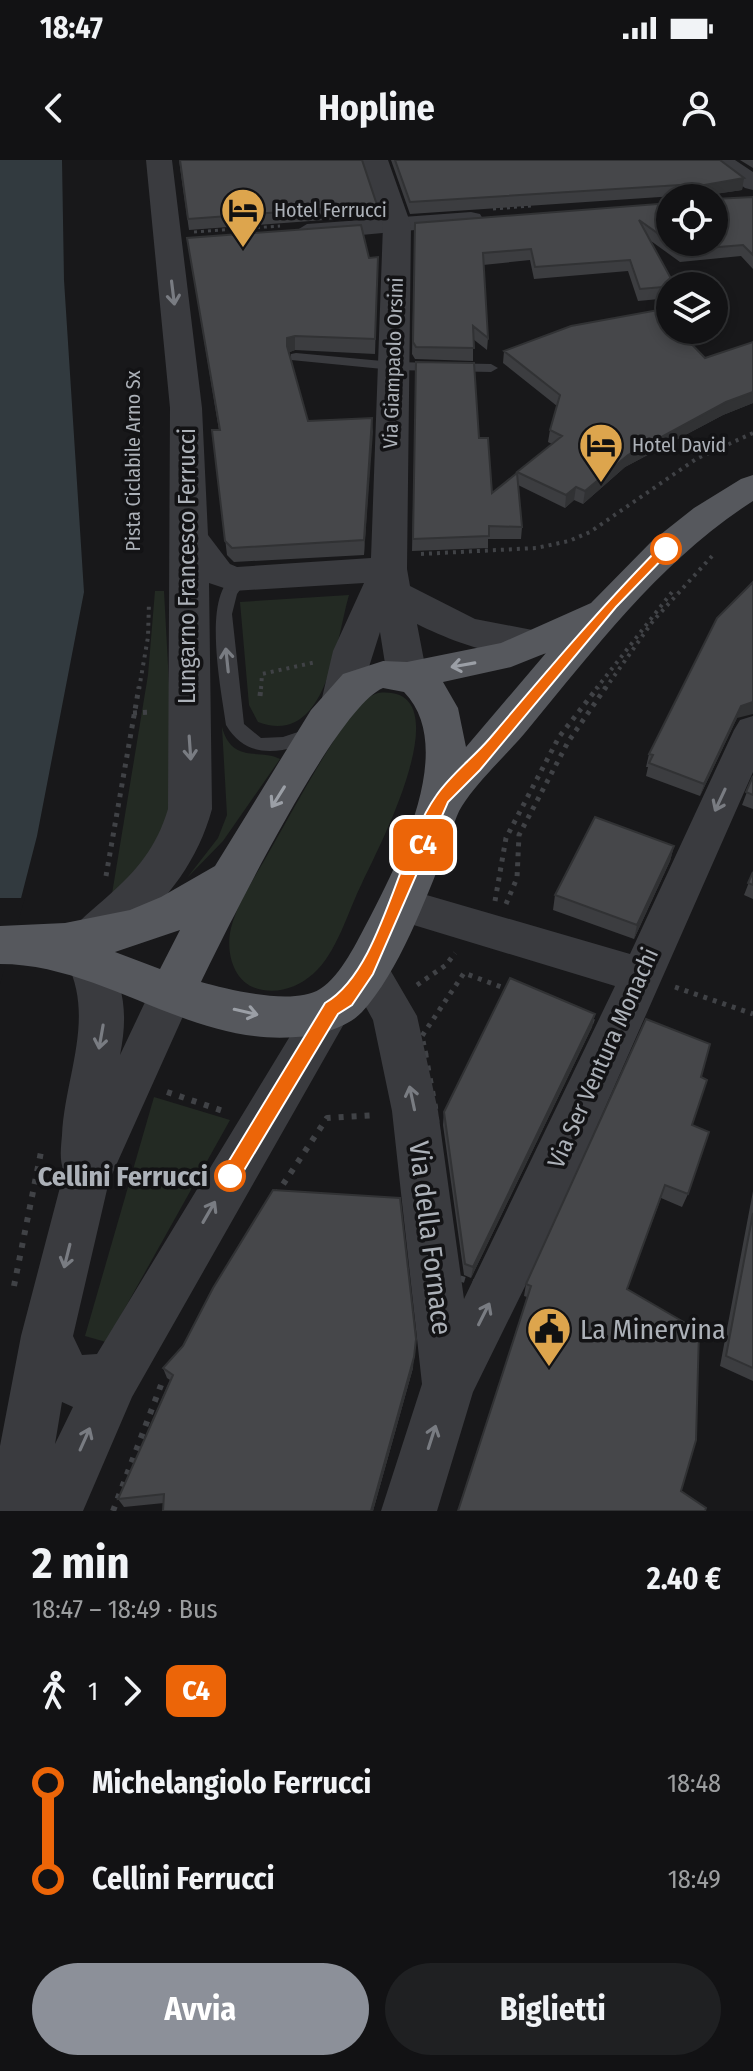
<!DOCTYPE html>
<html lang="it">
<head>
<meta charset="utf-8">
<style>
  :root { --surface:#121214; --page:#1f2022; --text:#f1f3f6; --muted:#9c9ea0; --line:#313234; --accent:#8c9099 }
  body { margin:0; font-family:"Fira Sans Condensed",sans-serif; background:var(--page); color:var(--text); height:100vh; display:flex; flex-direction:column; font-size:30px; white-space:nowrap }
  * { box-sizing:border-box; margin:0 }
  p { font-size:26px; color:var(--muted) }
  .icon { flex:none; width:44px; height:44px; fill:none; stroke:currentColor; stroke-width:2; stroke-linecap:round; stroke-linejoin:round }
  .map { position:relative; height:1351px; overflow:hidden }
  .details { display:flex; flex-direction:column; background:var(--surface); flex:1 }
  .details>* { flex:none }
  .badge { padding:0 16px; border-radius:12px; font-size:28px; line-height:52px }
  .tools { position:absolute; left:656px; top:24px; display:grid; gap:16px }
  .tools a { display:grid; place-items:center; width:72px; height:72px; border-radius:50%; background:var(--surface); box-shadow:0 4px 12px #0003,0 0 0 2px var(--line); font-size:40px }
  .map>.badge { position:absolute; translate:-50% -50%; box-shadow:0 0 0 4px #fff }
  .legs { display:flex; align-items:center; gap:12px; height:88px; padding:0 32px; font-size:26px }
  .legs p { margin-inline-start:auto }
  .overview { display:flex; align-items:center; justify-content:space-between; height:136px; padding:0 32px }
  h1 { font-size:44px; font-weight:700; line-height:60px }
  .primary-button { display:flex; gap:16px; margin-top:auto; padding:16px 32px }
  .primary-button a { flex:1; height:92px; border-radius:48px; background:var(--accent); color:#fff; font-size:32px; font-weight:700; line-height:92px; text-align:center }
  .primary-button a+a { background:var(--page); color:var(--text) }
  ul { padding:0 32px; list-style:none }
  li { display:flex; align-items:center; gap:28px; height:96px; font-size:30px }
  li i { display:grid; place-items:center; width:12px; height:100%; margin:0 10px; background:currentColor }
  li i::after { content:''; width:20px; height:20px; margin:-10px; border:6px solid; border-radius:50%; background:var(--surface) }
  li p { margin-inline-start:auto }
  li:first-child i { background:linear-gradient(#0000 50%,currentColor 0) }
  li:last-child i { background:linear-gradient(currentColor 50%,#0000 0) }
  .status { display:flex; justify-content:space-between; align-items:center; height:56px; padding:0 40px; background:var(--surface); direction:ltr }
  .status svg { height:22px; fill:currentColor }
  header { display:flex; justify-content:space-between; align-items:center; height:104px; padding:0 32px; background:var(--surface); font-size:36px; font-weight:700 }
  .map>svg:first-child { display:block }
</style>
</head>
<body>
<div class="status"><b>18:47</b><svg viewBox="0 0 49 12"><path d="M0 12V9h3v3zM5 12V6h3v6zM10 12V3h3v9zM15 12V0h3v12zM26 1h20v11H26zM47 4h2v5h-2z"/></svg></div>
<header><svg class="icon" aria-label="back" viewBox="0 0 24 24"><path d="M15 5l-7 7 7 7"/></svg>Hopline<svg class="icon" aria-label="person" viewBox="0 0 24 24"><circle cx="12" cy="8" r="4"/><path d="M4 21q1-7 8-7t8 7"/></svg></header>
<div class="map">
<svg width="753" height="1351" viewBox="0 0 753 1351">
  <rect width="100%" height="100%" fill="#18181a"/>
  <path fill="#232a23" d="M155,431H164L176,654L170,677L111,740L148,515Z
    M349,435C336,480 327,588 258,562L249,545L240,442Z
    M378,533C466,523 376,693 362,723C348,751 337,793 313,814C299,826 282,833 263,830C234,826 225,793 231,768C238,741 256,716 269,692C296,645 322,595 354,551C359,543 369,536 378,533Z
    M222,567C232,605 261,588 280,599L223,681L187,718L218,678L227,655Z
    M154,937L230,960L106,1182L85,1176Z"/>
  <path fill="#323a3f" d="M0,0H62L64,120L84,432L37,676L0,820Z"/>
  <path fill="#18181a" d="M0,738H25L0,824Z"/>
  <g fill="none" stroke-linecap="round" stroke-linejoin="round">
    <path stroke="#404246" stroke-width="3" stroke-dasharray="3 4" stroke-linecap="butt" d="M493,49L531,46
      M194,72L280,66"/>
    <path stroke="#404246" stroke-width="4" stroke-dasharray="3 5" stroke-linecap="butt" d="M421,394L536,388L569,381L590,372L696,299L753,273
      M139,529L148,477L149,442
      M261,529L262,514L316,502
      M596,529L672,432
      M605,529L653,461L713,395"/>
    <path stroke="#404246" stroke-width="5" stroke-dasharray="4 6" stroke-linecap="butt" d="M260,536L261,527
      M133,553L152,552
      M106,716L139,527
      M495,741L506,678L559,577L598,527
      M506,744L517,718L519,675L568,582L606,527
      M417,825L446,805L455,793
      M675,827L753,854
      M426,895L422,876L464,813L605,866L594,895"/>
    <path stroke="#404246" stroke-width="6" stroke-dasharray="5 8" stroke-linecap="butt" d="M425,893L435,947L451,1116L487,1126L580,932L595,893
      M167,932L226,952
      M276,1035L327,958L376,955
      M14,1126L42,987
      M113,1351L161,1225"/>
    <path fill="#3a3b3f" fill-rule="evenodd" d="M296,193L393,202L491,204L498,208L491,212L393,210L291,200V194Z
      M239,414L247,420L237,434L232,454L244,564L261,578L283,577L316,566L325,573L323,578C287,591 249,604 226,565C222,533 199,426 239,414Z"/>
    <path fill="#3a3b3f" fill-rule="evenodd" d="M708,0H735L753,12V30L745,28Z
      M471,52L480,54L483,59L480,64L307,80L294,72L307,64Z
      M753,556V612L537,1102L473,1232L437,1351H381L422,1224L392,951L373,860L345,809L352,796L367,791L382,796L417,856L438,951L464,1139L615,826L384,756L378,744L384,732L399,727L630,794L734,570L740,560Z
      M89,785L104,790C125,826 128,855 120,895L155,821L171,815L187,821L193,834L109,1021L73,1176L82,1195L97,1194L315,835L331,829L347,835L353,848L132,1237L83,1351H0V1286L21,1176L64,1012C59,1000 61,987 62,975C65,916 95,859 67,803L74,790ZM62,1242L73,1247L55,1284Z"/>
    <path fill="#3a3b3f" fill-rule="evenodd" d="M146,0H172L202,248L208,375L230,404L237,407L371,398L383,65L362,0H388L411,65L407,409L410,426L475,459L553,474L558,483L553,492C511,504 455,483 417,464L427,516L421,526L407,530L393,526L387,516L380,472L356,548L342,552L328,548L322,538L333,491L364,423L233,431L209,423L212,649C198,700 169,738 130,772C120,781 108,795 93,796C88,796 81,792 75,791L69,777C78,759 93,750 108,736C137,711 157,686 168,649L170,248Z"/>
    <path fill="#56585d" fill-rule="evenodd" d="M753,315V341C661,400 598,485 529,568C508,594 480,618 462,646C454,658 451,677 445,691C425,740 399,812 362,852C347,868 317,876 296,877C190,886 103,804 0,804V766L65,763L130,750L161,737L215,706L311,550L343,514L383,501L407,502L501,483L591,443L651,382L694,348L741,319ZM546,493L466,587L458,548L443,522L511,507ZM383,528L404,532C458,587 398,703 369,759C357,781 342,815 320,829C293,846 231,830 201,822C228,767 335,548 383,528ZM180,770L160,809L115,792Z"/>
  </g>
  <path fill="#3c3d40" d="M179,0L377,45V56L189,70Z
    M391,0H720L744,18L742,30L714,34V39L753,37V109L741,96L680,102L651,81L670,126V138L638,141L628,111L534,119L530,100L483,105L488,178L487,190L473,179V201L415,199L412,194L415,63L670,43V82L675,36L410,54Z
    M740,0H753V8Z
    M187,78L369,98L378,97L375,194L295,190L289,192L308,261L372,258L364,395L234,402L227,395L212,270H219Z
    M753,182V243L723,255L625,307L583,344L574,340L565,348L518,325L522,367L521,379H488V388L412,391L416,213L479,278L492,333L552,284L548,282L550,270L557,246L503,203L504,191L705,198Z
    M737,558L700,636L646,616L648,607H646L649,594Z
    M753,616V649L742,645Z
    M674,686L670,701L634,779L553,750L555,735Z
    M753,712V739L744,735Z
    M595,854L592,867L471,1118L464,1115L443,965L444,952Z
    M701,917L692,965L688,1034L682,1047L661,1038L627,1129L681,1331L458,1351L527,1137L524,1136L526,1124Z
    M753,1031V1221L720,1206Z
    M163,1208H413L373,1351H163L164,1343L124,1347L118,1339L170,1220L167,1218Z"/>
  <path fill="#313234" d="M744,18L742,30L702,36L704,25Z
    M295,176V190L288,193L287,178Z
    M753,232V243L723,255L625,307L583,344L585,331L628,295L726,242Z
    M372,258L373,272L364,395V380Z
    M576,327L574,340L565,348L566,335Z
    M753,542V554L737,558L700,636L704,624L741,546Z
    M674,686L670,701L634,779L637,765Z
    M595,854L592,867L471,1118L473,1107Z
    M416,1179L413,1208L373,1351H371Z"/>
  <path fill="#46474a" stroke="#313234" stroke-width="2" d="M180,0H362L377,45L188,59Z
    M395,0H720L744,18L704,25V29L713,30L714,39L753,37V95L743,85L682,90L670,82H714V38H674L679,25L410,42Z
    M670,43V82L639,60L675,126L640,129L630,100L535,107L531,89L483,93L488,178L473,166L474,188L416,187L413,182L415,63Z
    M361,65L369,98L378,97L375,179L295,176L287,178V186L308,261L372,258L364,380L232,388L225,381L212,270H220L187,78Z
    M658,150L670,162V170H678L705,198L753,182V232L726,242L628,295L585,331L576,327L566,335L517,312L562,276L550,270L560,235L504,191L571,166Z
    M416,202L474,203L479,278H488L492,333L517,313L522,367L489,366V376L413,379Z
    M753,422V542L741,546L704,624L649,603L653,595L649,594L717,458Z
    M753,616V635L746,632Z
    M595,657L674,686L637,765L555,735Z
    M753,712V725L748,723Z
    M510,818L595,854L473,1107L465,1104L444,952Z
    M646,859L710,884L701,917L707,920L692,965L709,972L688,1034L665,1025L627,1129L699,1171L696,1280L681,1331L706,1348L705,1351H458L531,1126L526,1124Z
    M273,1030L400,1038L416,1179L414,1197L371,1351H163L164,1334L118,1339L173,1215L163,1208L183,1186L213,1128Z
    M753,1053V1208L726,1196Z"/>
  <defs><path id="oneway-shaft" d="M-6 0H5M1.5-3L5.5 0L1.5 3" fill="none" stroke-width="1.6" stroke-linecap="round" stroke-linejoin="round" transform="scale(2)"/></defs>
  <g stroke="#797c82">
    <use href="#oneway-shaft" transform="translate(173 133) rotate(83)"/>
    <use href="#oneway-shaft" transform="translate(227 500) rotate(-96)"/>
    <use href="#oneway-shaft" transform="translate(190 588) rotate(86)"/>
    <use href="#oneway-shaft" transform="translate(720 640) rotate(115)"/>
    <use href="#oneway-shaft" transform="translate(101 877) rotate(100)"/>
    <use href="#oneway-shaft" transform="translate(412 938) rotate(-102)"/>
    <use href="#oneway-shaft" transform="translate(209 1052) rotate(-60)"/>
    <use href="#oneway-shaft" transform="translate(67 1096) rotate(104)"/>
    <use href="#oneway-shaft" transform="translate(484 1154) rotate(-63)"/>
    <use href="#oneway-shaft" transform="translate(432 1277) rotate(-72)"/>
    <use href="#oneway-shaft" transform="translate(85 1279) rotate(-66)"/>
  </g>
  <g stroke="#9b9fa6">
    <use href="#oneway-shaft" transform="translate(463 505) rotate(170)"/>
    <use href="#oneway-shaft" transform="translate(278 637) rotate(122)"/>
    <use href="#oneway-shaft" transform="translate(246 852) rotate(13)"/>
  </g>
  <path fill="#ec6508" stroke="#fff" stroke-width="2" d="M661,386L672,389L616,447L480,610L448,642L373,814L352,845L338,854L237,1022H224V1009L325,843C382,810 398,689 436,636C450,615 474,597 490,578C546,512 601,447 661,386Z"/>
  <defs>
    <g id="hotel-pin" transform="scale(2.3)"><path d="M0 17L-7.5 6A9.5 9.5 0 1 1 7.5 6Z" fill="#dda54d" stroke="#131315"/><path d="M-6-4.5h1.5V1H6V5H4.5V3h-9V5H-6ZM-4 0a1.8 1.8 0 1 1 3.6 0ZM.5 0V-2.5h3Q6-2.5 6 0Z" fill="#111"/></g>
    <g id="civic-pin" transform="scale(2.3)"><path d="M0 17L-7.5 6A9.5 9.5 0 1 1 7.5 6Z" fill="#dda54d" stroke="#131315"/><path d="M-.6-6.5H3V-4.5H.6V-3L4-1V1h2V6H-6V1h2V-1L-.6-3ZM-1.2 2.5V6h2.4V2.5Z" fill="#111"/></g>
  </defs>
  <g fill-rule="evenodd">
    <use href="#hotel-pin" x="243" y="50"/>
    <use href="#hotel-pin" x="601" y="285"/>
    <use href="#civic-pin" x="549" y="1169"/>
  </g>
  <g fill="#fff" stroke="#ec6508" stroke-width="4">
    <circle cx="666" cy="389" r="14"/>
    <circle cx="230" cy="1016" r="14"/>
  </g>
  <g text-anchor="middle" stroke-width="7" stroke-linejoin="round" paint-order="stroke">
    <g font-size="20" fill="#acb1b8" stroke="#131315" text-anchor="start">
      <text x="274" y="57">Hotel Ferrucci</text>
      <text x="632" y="292">Hotel David</text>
    </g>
    <g font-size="20" fill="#acb1b8" stroke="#131315">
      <text transform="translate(393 203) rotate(-88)" y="7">Via Giampaolo Orsini</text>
      <text transform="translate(133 301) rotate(-90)" y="7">Pista Ciclabile Arno Sx</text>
    </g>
    <g font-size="24" fill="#acb1b8" stroke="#131315">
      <text transform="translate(187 406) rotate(-90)" y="8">Lungarno Francesco Ferrucci</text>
      <text transform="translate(603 898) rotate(-66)" y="8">Via Ser Ventura Monachi</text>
    </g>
    <g font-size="28" font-weight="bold" fill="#acb1b8" stroke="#131315" text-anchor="end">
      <text x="208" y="1026">Cellini Ferrucci</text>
    </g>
    <g font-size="28" fill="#acb1b8" stroke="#131315">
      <text transform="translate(431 1078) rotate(83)" y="10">Via della Fornace</text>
    </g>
    <g font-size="28" fill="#acb1b8" stroke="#131315" text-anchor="start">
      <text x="580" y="1179">La Minervina</text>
    </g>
  </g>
</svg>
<div class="tools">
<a><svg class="icon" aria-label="locate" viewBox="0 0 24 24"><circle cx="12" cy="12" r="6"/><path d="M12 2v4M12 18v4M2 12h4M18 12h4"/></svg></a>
<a><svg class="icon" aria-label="layers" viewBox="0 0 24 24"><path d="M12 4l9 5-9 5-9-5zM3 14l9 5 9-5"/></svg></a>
</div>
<b class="badge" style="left:423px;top:685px;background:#ec6508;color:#fff">C4</b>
</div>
<section class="details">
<div class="overview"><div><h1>2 min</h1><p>18:47 – 18:49 · Bus</p></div><b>2.40 €</b></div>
<div class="legs"><svg class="icon" aria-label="walk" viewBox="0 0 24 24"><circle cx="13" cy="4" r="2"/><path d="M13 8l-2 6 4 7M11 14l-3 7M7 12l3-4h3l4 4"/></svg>1<svg class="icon" aria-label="forward" viewBox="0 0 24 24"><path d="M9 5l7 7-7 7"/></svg><b class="badge" style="background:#ec6508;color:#fff">C4</b></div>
<ul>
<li><i style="color:#ec6508"></i><b>Michelangiolo Ferrucci</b><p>18:48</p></li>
<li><i style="color:#ec6508"></i><b>Cellini Ferrucci</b><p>18:49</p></li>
</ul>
<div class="primary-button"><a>Avvia</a><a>Biglietti</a></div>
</section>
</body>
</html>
